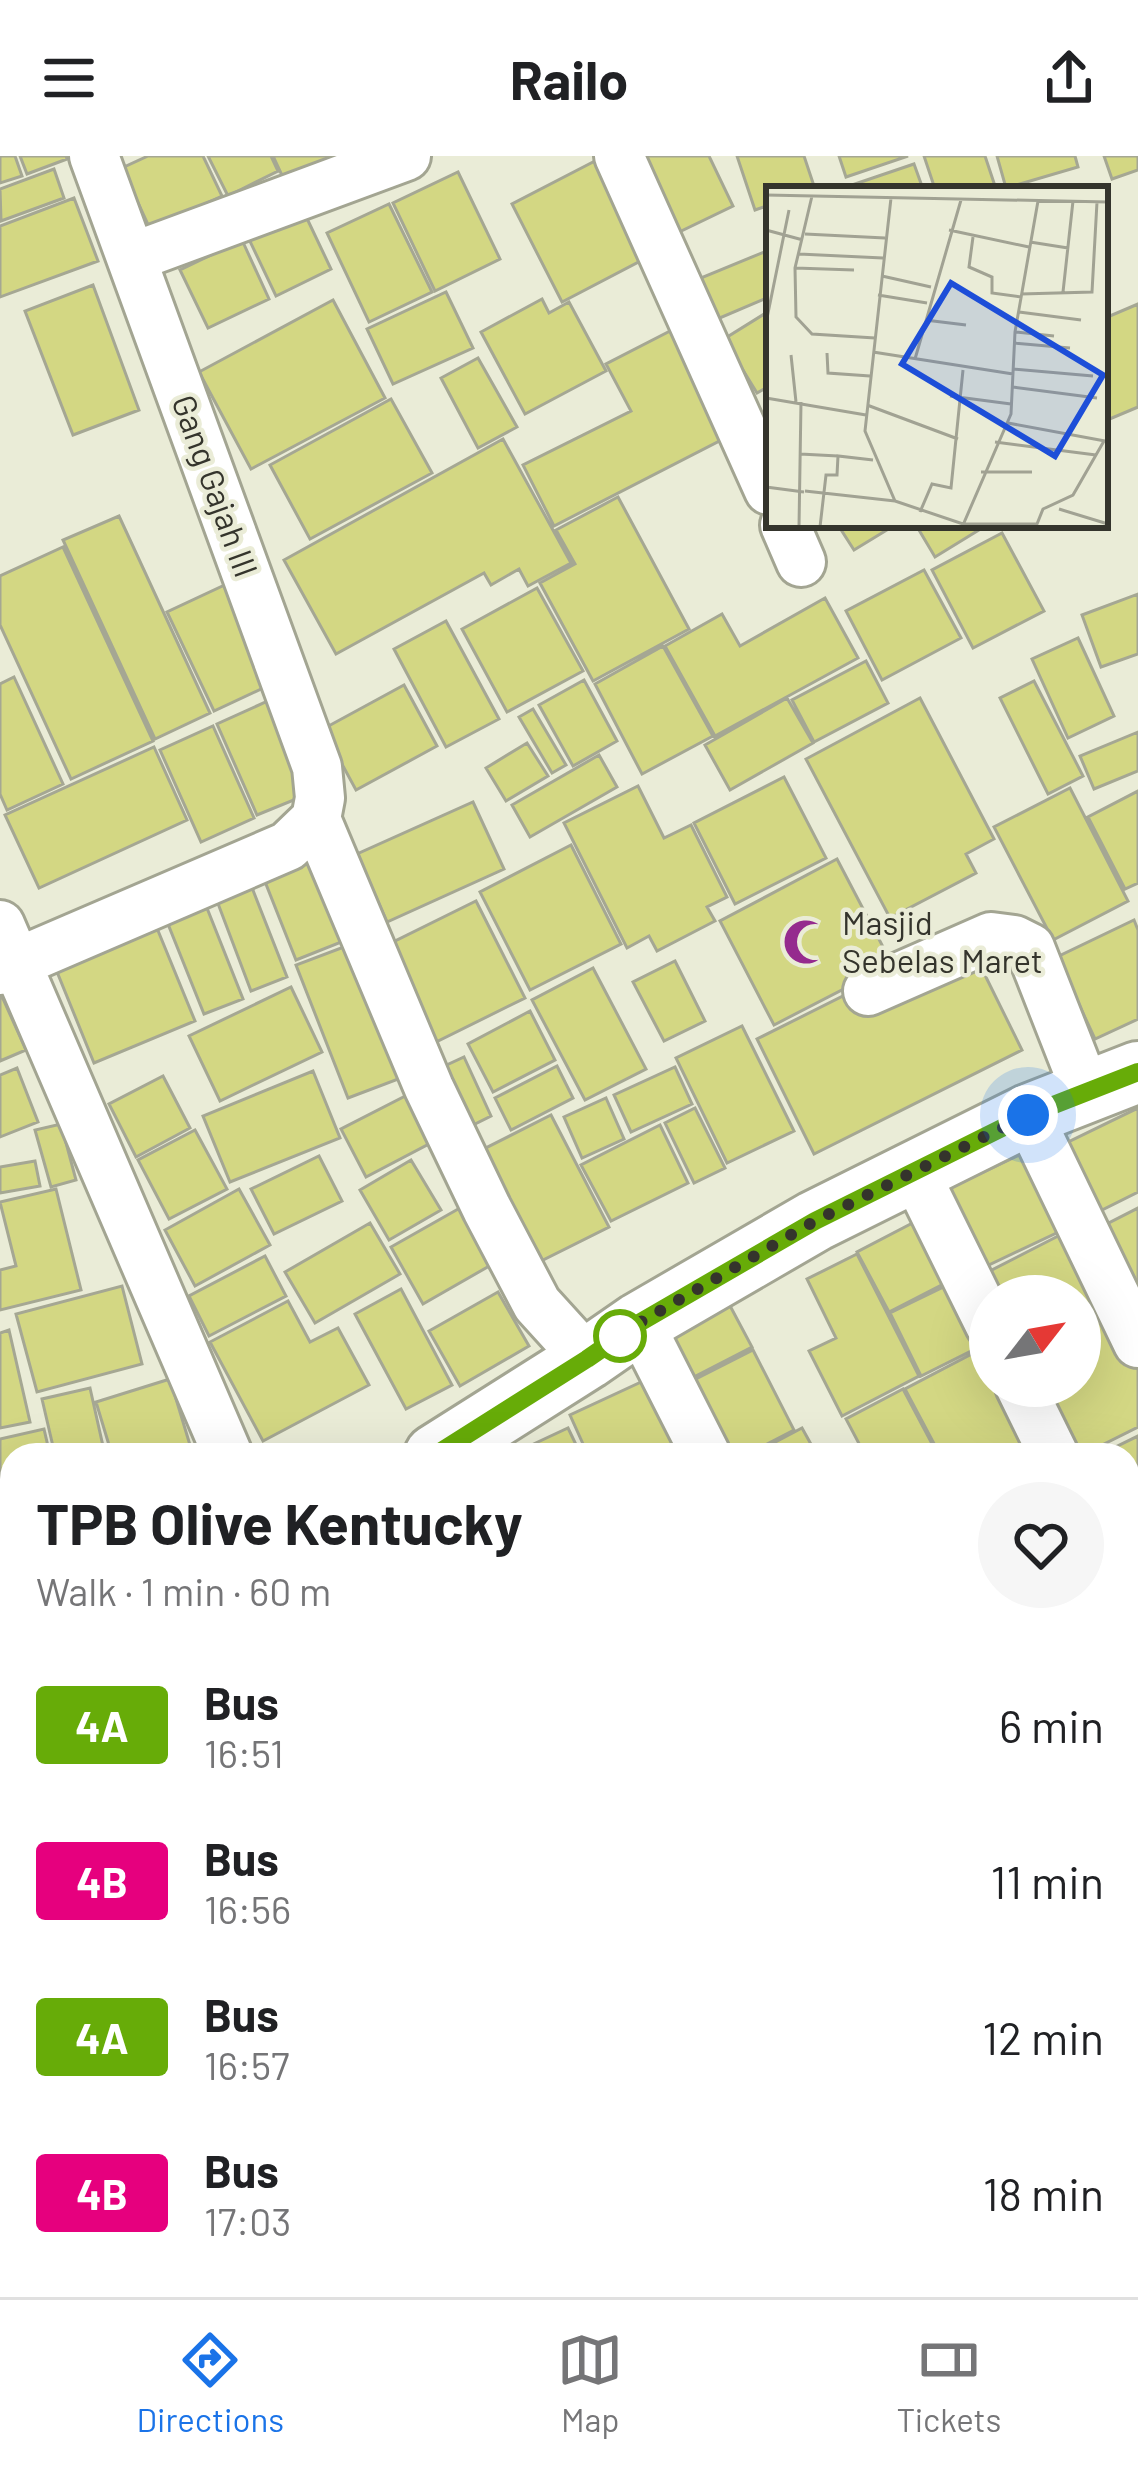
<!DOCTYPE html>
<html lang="en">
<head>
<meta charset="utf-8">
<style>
  :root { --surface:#fff; --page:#f6f6f6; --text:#202124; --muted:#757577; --line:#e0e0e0; --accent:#1a73e8 }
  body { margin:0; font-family:Barlow,sans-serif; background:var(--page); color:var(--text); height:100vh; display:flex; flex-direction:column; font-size:45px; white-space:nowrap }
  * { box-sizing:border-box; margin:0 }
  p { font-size:39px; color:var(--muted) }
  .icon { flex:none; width:66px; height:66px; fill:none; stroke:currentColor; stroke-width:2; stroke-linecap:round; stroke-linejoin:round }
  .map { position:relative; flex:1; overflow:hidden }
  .details { position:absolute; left:0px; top:1287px; width:1140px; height:855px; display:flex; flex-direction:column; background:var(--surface); border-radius:36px 36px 0 0; box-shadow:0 12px 48px #0002 }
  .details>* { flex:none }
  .badge { padding:0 24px; border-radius:9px; font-size:42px; line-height:78px }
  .needle { width:78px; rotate:59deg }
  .tools { position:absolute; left:969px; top:1119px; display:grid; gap:24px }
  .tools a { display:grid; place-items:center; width:132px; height:132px; border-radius:50%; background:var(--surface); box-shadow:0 12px 48px #0002; font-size:60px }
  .you { position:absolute; width:60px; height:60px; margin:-30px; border:9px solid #fff; border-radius:50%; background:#1a73e8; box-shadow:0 0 0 18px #1a73e833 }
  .map>.badge { position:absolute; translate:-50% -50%; box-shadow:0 0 0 6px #fff }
  .round { display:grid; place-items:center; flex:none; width:126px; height:126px; border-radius:63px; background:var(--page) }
  .head { display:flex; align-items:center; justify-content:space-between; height:204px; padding:0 36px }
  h1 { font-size:57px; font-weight:700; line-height:90px }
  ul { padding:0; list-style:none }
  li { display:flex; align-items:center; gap:36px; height:156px; padding:0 36px }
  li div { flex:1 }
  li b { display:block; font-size:45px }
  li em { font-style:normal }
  li .badge { min-width:132px; font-weight:700; text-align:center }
  header { display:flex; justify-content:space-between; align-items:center; height:156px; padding:0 36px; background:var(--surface); font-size:54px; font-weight:700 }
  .tab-bar { display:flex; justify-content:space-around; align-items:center; height:168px; border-top:3px solid var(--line); background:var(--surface); font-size:33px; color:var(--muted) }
  .tab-bar a { display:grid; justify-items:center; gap:6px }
  .tab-bar .on { color:var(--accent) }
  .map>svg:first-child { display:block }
</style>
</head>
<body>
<header><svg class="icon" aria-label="menu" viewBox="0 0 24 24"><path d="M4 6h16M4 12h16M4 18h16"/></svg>Railo<svg class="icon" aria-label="share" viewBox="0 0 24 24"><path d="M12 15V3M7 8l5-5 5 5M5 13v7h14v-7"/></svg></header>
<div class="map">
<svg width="1138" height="2141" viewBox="0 0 1138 2141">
  <rect width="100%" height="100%" fill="#eaecd7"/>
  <path fill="#dee0c4" d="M0,1994L12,2019V2130H64L69,2141H0Z"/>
  <path fill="#d3d783" stroke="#a5a793" stroke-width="3" d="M0,0H15L22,20L0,27Z
    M20,0H66L67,3L27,18Z
    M148,0H203L222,40L150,73L122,12Z
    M208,0H271L278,15L228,40Z
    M273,0H343L286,28Z
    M638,0H709L733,50L675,78Z
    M737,0H804L815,33H769V49L755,54Z
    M839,0H908L846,21Z
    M924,0H985L996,33H935Z
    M997,0H1075L1078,11L1006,32Z
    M1104,0H1138V14L1112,23Z
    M595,5L646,102L562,146L512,48Z
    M914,8L923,33H850L849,30Z
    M54,13L64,42L1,65L0,33Z
    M458,16L500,103L435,135L393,47Z
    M74,42L98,105L0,141V70Z
    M389,48L432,136L369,166L327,77Z
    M302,52L331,113L276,140L247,79Z
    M242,84L269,143L208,172L180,114Z
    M769,94V141L708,167L691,126Z
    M93,129L139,254L73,279L25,155Z
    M446,136L473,192L393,228L367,173Z
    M542,143L549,157L569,146L606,215L525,258L481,176Z
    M333,144L385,242L251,313L199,216Z
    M1138,148V251L1105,265V162Z
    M769,155V230L757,237L724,183Z
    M674,173L729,280L554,370L523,309L631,255L606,208Z
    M478,202L517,271L478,292L441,222Z
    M391,243L432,317L310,383L270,309Z
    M503,283L571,407L528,430L519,413L491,429L484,417L336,498L284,404Z
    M618,341L689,473L593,525L540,427L575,408L556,374Z
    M119,360L210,557L155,583L63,384Z
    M838,369H895L854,394Z
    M916,369H987L935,401Z
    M1002,377L1044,455L973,492L932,414Z
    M63,391L153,585L71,623L0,469V420Z
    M924,414L961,482L882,524L846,455Z
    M229,427L276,526L214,555L167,456Z
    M537,432L583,515L507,556L462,473Z
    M1138,438V498L1101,511L1082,459Z
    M825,442L858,502L715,580L665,490L722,458L740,490Z
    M446,465L499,563L446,591L394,493Z
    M1078,482L1114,560L1068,582L1032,503Z
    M663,490L713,580L642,618L595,528Z
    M866,505L888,547L814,586L792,544Z
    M14,521L63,628L7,654L0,638V528Z
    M584,524L617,585L573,610L539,549Z
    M1034,525L1083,620L1048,638L1000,542Z
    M404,529L437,590L356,634L323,573Z
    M787,542L813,587L730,634L705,589Z
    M920,542L994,683L966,698L976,717L890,762L806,603Z
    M270,544L311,637L257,659L217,568Z
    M533,553L566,609L552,617L519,561Z
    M213,570L254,662L201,686L160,594Z
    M1138,576V615L1094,633L1080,600Z
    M527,587L548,620L506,645L486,612Z
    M154,591L187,664L39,732L5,659Z
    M599,599L617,631L530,681L512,649Z
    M784,621L826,702L735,748L694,667Z
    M638,630L664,682L691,669L727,741L707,751L715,765L657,795L649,780L627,792L564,667Z
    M1070,632L1128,745L1053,784L994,671Z
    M1138,635V727L1125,733L1088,661Z
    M473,646L504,713L387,766L357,698Z
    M571,689L621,788L530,834L480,736Z
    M325,693L359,779L296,804L262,718Z
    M837,703L892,808L774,869L720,765Z
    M249,724L287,821L251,835L214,737Z
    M203,742L243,843L204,858L164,758Z
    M476,745L525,842L428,890L379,793Z
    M152,760L195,865L94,907L51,801Z
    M1134,764L1138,774V863L1095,883L1057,801Z
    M365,783L417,916L348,942L296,809Z
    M675,805L705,865L664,885L633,826Z
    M978,805L1022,894L814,998L757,883L859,832Z
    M593,812L646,913L585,944L532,844Z
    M291,831L322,896L220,945L189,880Z
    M0,836L26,894L0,905Z
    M530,855L555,904L493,936L468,888Z
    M742,870L794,975L727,1007L676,902Z
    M464,901L491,960L463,974L436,914Z
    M557,910L573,942L511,974L495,942Z
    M675,911L692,948L631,976L614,939Z
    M17,912L38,966L0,981V919Z
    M313,915L340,982L230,1026L203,960Z
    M163,920L190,972L136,1001L109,948Z
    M419,933L444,980L366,1021L341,973Z
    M606,942L624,983L582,1002L564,961Z
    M695,952L725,1012L694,1027L665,967Z
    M1138,952V1036L1090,1060L1056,992Z
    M551,959L609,1071L523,1114L466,1002Z
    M61,968L76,1024L51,1031L35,974Z
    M660,969L688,1027L611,1065L581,1009Z
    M195,974L227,1033L169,1063L138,1004Z
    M1030,994L1067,1072L974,1116L937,1038Z
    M319,1000L342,1045L274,1078L251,1033Z
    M411,1004L441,1054L389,1084L360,1034Z
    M35,1005L40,1030L0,1037V1011Z
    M56,1033L81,1134L0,1154V1114L16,1110L0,1046Z
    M239,1033L270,1089L195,1130L165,1074Z
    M467,1048L498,1105L423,1148L391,1091Z
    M1138,1052V1149L1099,1072Z
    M926,1060L957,1121L889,1156L857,1096Z
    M370,1067L400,1118L315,1167L285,1116Z
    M1068,1075L1105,1147L1080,1159V1140H992L982,1119Z
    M857,1098L919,1220L842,1260L809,1195L836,1182L807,1123Z
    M265,1100L286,1140L209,1180L189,1140Z
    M958,1124L989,1186L921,1220L890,1157Z
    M122,1130L142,1208L37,1236L16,1158Z
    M401,1133L452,1229L406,1253L355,1158Z
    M498,1136L529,1190L460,1230L429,1175Z
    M288,1145L310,1186L338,1172L369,1229L263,1285L210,1186Z
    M728,1146L752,1191L686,1225L662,1180Z
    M1112,1156L1138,1209V1271L1082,1299H1073L1039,1230H1080V1172Z
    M9,1174L30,1266L0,1272V1177Z
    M989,1189L990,1230H1010L1041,1299H940L905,1233Z
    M753,1194L794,1274L746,1299H727L690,1226Z
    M652,1221L688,1299H588L570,1259Z
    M170,1223L190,1289L157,1299H112L96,1246Z
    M90,1232L105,1299H55L42,1243Z
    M903,1233L938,1299H865L846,1263Z
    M568,1272L581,1299H510Z
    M802,1272L817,1299H751Z
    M44,1273L50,1299H12V1368L0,1371V1283Z
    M1138,1280V1374L1128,1378V1299H1099Z
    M1138,1378V1436L1128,1416V1383Z
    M1128,1487L1138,1507V1534L1128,1539Z
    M1138,1547V1657L1128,1662V1552Z
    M12,1653V1723L3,1727L0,1721V1658Z
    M1128,1743L1138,1764V1957L1128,1936Z
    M0,1809L12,1833V1872L0,1878Z
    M12,1880V1963L5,1967L0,1958V1886Z
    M1128,1942L1138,1962V2024L1128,2029Z
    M1128,2061L1138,2080V2141H1105L1100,2130H1128Z
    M73,2130H130L135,2141H78Z
    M142,2130H293L294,2132L277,2141H148Z
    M359,2130H444L422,2141H364Z
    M451,2130H476L482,2141L502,2131L507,2141H429Z
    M842,2130H969L974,2141H847Z
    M1015,2130H1035L1040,2141H991Z"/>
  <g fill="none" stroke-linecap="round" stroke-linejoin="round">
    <g stroke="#a3a592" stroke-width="54">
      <path id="minor" d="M94,0L317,611L320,642L316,663
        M619,0L769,334
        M133,101L406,0
        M785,369L801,406
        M316,663L429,932L487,1053L537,1148L587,1203
        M0,769L228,1299
        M0,814L288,690L316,663
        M868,835L991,781L1014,784L1030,792L1081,922L1109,927
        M1028,959L1138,1187
        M915,1017L990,1169
        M639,1167L706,1299
        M1020,1230L1054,1299
        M1128,1455L1138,1477
        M0,1992L12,2017
        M65,2130L70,2141
        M331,2130L336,2141
        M817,2130L822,2141"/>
    </g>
    <g stroke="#a3a592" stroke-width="66">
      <path id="tertiary" d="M435,1299L587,1203L639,1167L815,1065L1028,959L1138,916
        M0,1449L12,1450"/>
    </g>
    <use href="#minor" stroke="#fff" stroke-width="48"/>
    <use href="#tertiary" stroke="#fff" stroke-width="60"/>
  </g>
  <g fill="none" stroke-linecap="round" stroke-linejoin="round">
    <g stroke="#fff" stroke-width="27">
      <path id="line" d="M435,1299L587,1203L639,1167L815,1065L1028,959L1138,916"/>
    </g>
    <use href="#line" stroke="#67ac08" stroke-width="18"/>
    <path stroke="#34342c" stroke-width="12" stroke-dasharray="0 21.6" d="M620,1180L613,1185L639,1167L815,1065L1028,959"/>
  </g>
  <defs>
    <g id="mosque-bare" transform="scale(3.6)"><path d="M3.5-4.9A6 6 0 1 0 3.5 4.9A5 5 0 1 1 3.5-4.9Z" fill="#952b8e" stroke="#eaecd7" stroke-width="2.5" paint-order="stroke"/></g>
  </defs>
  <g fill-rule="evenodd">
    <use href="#mosque-bare" x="806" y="786"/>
  </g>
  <circle fill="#fff" stroke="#67ac08" stroke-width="6" cx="620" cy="1180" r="24"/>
  <g text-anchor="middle" stroke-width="9" stroke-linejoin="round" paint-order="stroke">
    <g font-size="33" fill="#34342c" stroke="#eaecd7">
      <text transform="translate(215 330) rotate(70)" y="12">Gang Gajah III</text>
    </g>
    <g font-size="33" fill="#34342c" stroke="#eaecd7" text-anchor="start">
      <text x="842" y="779">Masjid<tspan x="842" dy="38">Sebelas Maret</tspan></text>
    </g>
  </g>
  <g transform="translate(766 30)">
    <rect width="342" height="342" fill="#eaecd7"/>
    <path fill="none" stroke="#a1a293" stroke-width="3" d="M0,9L342,16M46,10L29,82L30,131L46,148L109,152M125,12L99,245L129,315L197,338H271L277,323L307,309L338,255M0,44L37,54M183,44L263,61M39,48L119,52M207,51L203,81L226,91V107L255,111M264,56L302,62M33,68L117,72M29,82L88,84M116,90L165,101M297,106L307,15M255,108L326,106L331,16M112,109L161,117M253,126L315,134M159,134L200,139M0,137L23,24M249,146L288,150M248,157L304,162M107,166L247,188M61,167L62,187L104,190M25,169L30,216M149,173L195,14M247,183L327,190M247,201L331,212M184,210L245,218M0,212L100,229M101,219L192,253M242,237L339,255M229,256L330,269M34,268L72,270M215,286H266M0,301L38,306M39,305L129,315M293,323L342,338M154,326L166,298L185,302L197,184M197,339L245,228L249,146L272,15M33,341L35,216M54,341L60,289H71L72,270L107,274"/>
    <path fill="#1d4ed8" fill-opacity="0.15" stroke="#1d4ed8" stroke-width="6" d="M185,97L337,189L289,270L136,178Z"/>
    <rect width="342" height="342" fill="none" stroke="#34342c" stroke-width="6"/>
  </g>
</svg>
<div class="tools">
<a><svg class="needle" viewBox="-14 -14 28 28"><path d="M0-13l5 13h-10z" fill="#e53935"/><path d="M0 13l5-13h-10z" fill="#757577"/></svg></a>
</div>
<div class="you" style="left:1028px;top:959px"></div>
<section class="details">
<div class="head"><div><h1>TPB Olive Kentucky</h1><p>Walk · 1 min · 60 m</p></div><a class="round"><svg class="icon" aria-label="heart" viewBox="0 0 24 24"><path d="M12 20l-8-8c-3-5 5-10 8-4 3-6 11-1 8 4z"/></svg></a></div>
<ul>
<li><span class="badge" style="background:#67ac08;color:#fff">4A</span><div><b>Bus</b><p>16:51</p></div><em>6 min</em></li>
<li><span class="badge" style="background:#e6007e;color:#fff">4B</span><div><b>Bus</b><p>16:56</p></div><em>11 min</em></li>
<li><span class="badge" style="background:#67ac08;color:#fff">4A</span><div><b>Bus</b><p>16:57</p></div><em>12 min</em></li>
<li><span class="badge" style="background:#e6007e;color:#fff">4B</span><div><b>Bus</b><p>17:03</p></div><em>18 min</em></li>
</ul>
</section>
</div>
<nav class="tab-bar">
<a class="on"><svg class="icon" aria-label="directions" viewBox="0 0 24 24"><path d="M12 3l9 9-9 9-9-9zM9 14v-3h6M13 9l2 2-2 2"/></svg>Directions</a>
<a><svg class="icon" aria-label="map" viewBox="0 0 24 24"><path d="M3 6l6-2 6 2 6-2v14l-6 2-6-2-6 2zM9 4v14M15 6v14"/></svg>Map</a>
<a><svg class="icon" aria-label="tickets" viewBox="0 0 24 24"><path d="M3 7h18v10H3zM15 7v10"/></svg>Tickets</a>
</nav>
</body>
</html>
